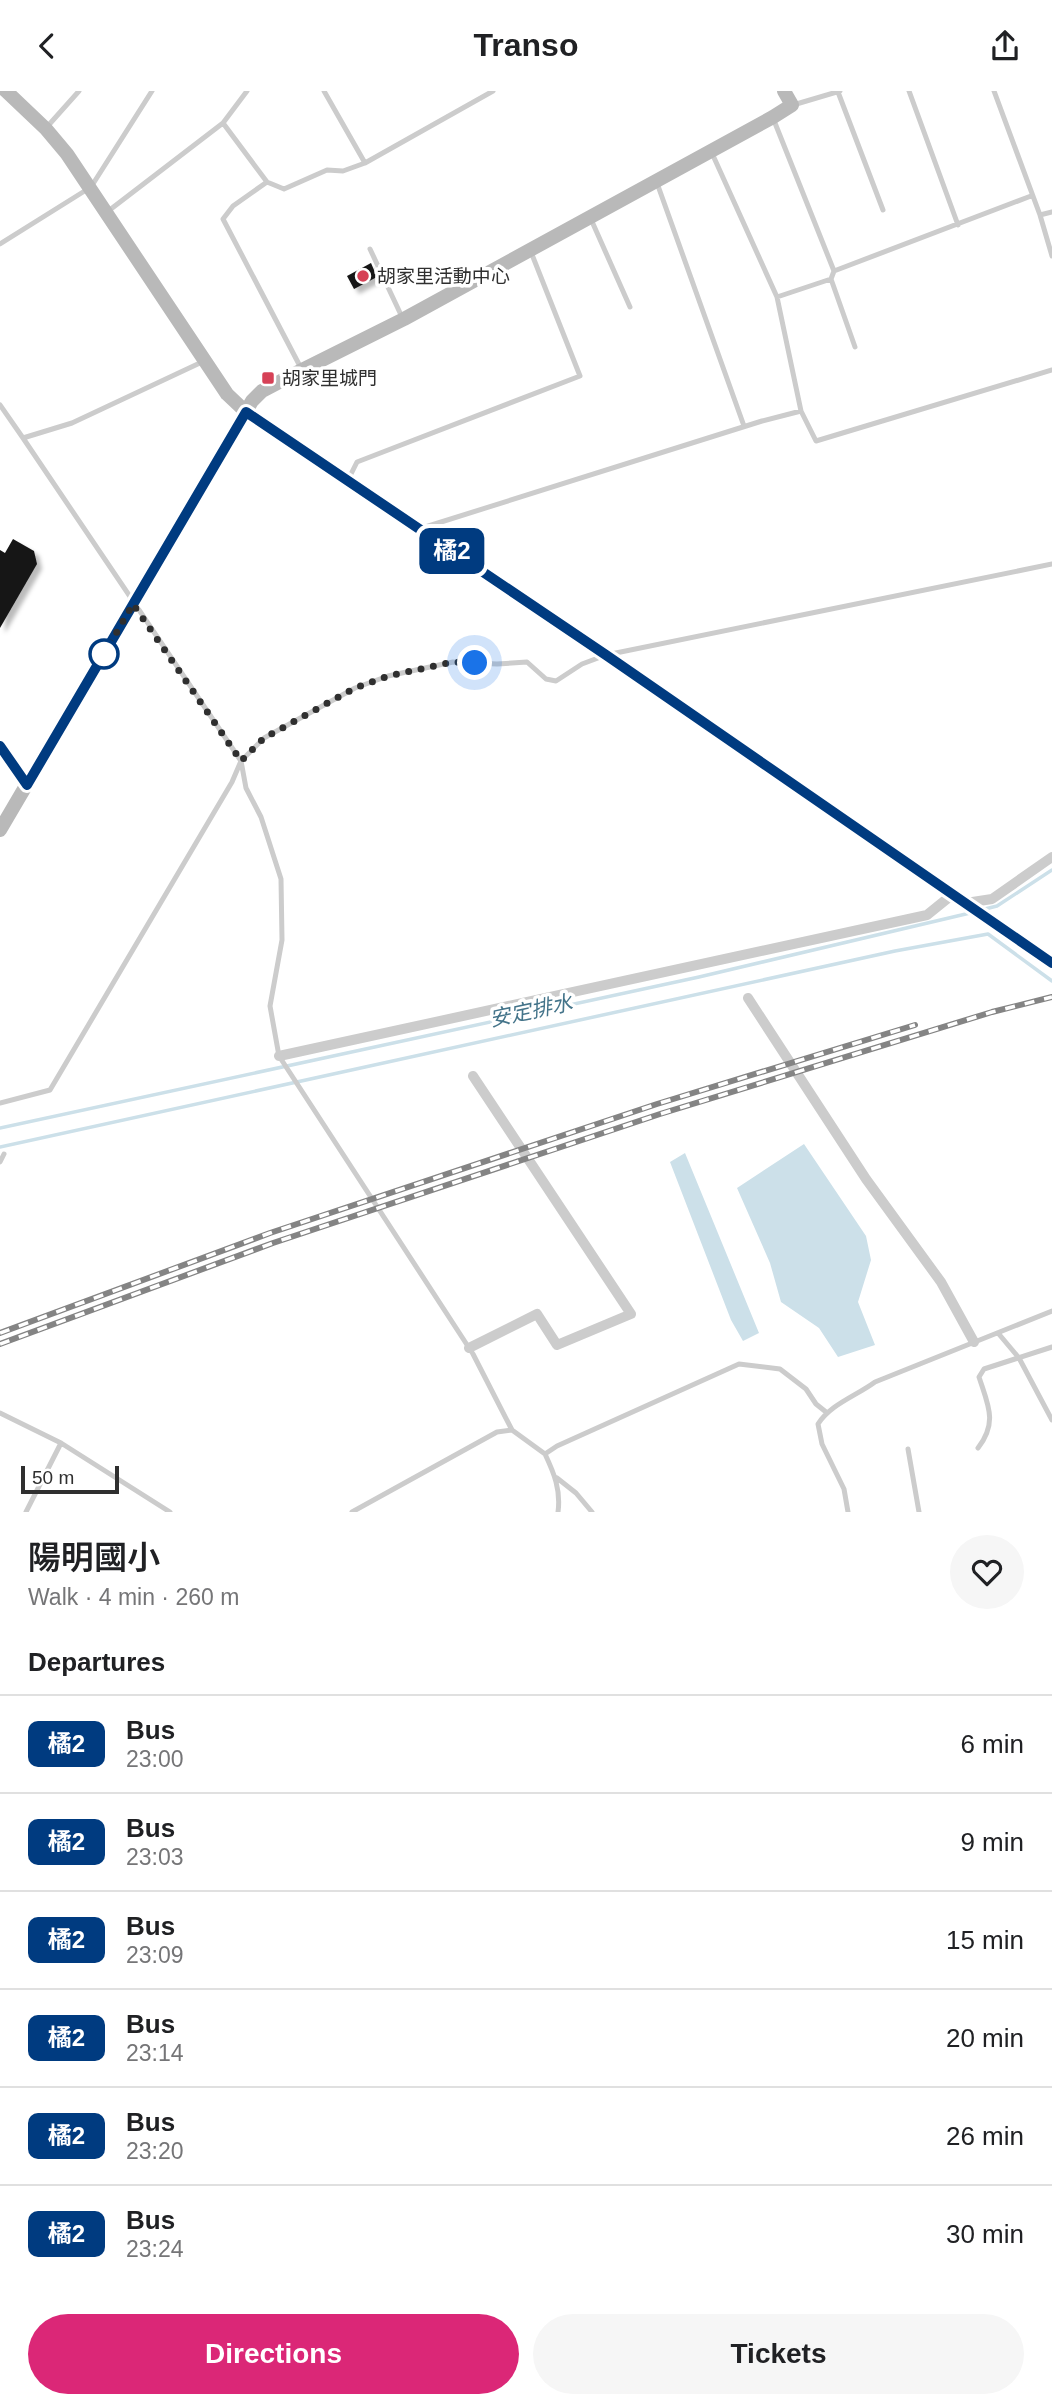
<!DOCTYPE html>
<html lang="en">
<head>
<meta charset="utf-8">
<style>
  :root { --surface:#fff; --page:#f6f6f6; --text:#202124; --muted:#757577; --line:#e0e0e0; --accent:#db2777 }
  body { margin:0; font-family:Helvetica,"Noto Sans TC",sans-serif; background:var(--page); color:var(--text); height:100vh; display:flex; flex-direction:column; font-size:26px; white-space:nowrap }
  * { box-sizing:border-box; margin:0 }
  p { font-size:23px; color:var(--muted) }
  .icon { flex:none; width:38px; height:38px; fill:none; stroke:currentColor; stroke-width:2; stroke-linecap:round; stroke-linejoin:round }
  .map { position:relative; height:1421px; overflow:hidden }
  .panel { display:flex; flex-direction:column; background:var(--surface); flex:1 }
  .panel>* { flex:none }
  .badge { padding:0 14px; border-radius:10px; font-size:24px; line-height:46px }
  .scale { position:absolute; left:21px; bottom:18px; width:98px; box-sizing:border-box; padding-left:7px; border:4px solid #2f2f2f; border-top:0; font-size:19px; line-height:24px; white-space:nowrap; color:#2f2f2f; -webkit-text-stroke:5px #fff; paint-order:stroke }
  .you { position:absolute; width:35px; height:35px; margin:-18px; border:5px solid #fff; border-radius:50%; background:#1a73e8; box-shadow:0 0 0 10px #1a73e833 }
  .map>.badge { position:absolute; translate:-50% -50%; box-shadow:0 0 0 4px #fff }
  h2 { padding:0 28px; font-size:26px; line-height:63px }
  .round { display:grid; place-items:center; flex:none; width:74px; height:74px; border-radius:37px; background:var(--page) }
  .overview { display:flex; align-items:center; justify-content:space-between; height:119px; padding:0 28px }
  h1 { font-size:33px; font-weight:600; line-height:52px }
  .button { display:flex; gap:14px; margin-top:auto; padding:14px 28px }
  .button a { flex:1; height:80px; border-radius:42px; background:var(--accent); color:#fff; font-size:28px; font-weight:600; line-height:80px; text-align:center }
  .button a+a { background:var(--page); color:var(--text) }
  ul { padding:0; list-style:none }
  li { display:flex; align-items:center; gap:21px; height:98px; padding:0 28px; border-top:2px solid var(--line) }
  li div { flex:1 }
  li b { display:block; font-size:26px }
  li em { font-style:normal }
  li .badge { min-width:77px; font-weight:700; text-align:center }
  header { display:flex; justify-content:space-between; align-items:center; height:91px; padding:0 28px; background:var(--surface); font-size:32px; font-weight:600 }
  .map>svg:first-child { display:block }
</style>
</head>
<body>
<header><svg class="icon" aria-label="back" viewBox="0 0 24 24"><path d="M15 5l-7 7 7 7"/></svg>Transo<svg class="icon" aria-label="share" viewBox="0 0 24 24"><path d="M12 15V3M7 8l5-5 5 5M5 13v7h14v-7"/></svg></header>
<div class="map">
<svg width="1052" height="1421" viewBox="0 0 1052 1421">
  <defs>
    <filter id="shadow"><feDropShadow dx="5" dy="5" stdDeviation="2" flood-color="#0004"/></filter>
  </defs>
  <rect width="100%" height="100%" fill="#fff"/>
  <path fill="#cce0e9" d="M804,1053L866,1145L871,1169L858,1211L875,1254L838,1266L819,1237L781,1211L770,1172L737,1097Z
    M685,1062L759,1242L743,1250L731,1229L670,1071Z"/>
  <g fill="none" stroke-linecap="round" stroke-linejoin="round">
    <path stroke="#cce0e9" stroke-width="3.5" d="M981,819L997,815L1052,779
      M0,1037L699,886L970,822
      M0,1056L895,860L988,843L1052,890"/>
  </g>
  <path fill="#161616" filter="url(#shadow)" d="M371,172L377,186L354,198L347,185Z
    M13,448L34,460L37,473L0,537V459L5,462Z"/>
  <g fill="none" stroke-linecap="round" stroke-linejoin="round">
    <path stroke="#ccc" stroke-width="5" d="M324,0L365,72
      M909,0L958,134
      M994,0L1040,124L1052,165
      M838,1L883,119
      M793,14L840,0
      M773,27L834,180
      M223,32L267,91L284,98L327,79L343,80L365,72L493,0
      M46,37L79,0
      M711,60L777,206L801,320
      M267,91L233,115L223,128L302,279
      M657,92L744,335
      M107,121L223,32L247,0
      M1040,124L1052,121
      M590,126L630,216
      M0,153L91,96L152,0
      M370,158L402,226
      M831,188L855,256
      M777,206L831,188L834,180L1031,105
      M0,314L23,347L72,332L202,271
      M348,389L357,371L580,285L531,161
      M422,437L762,330L801,320L816,350L1052,279
      M0,1012L50,999L232,691L241,670L23,347
      M0,1071L4,1063
      M998,1242L1019,1267L1052,1329
      M0,1322L61,1352L170,1421
      M512,1339L473,1263L279,965L270,915L282,849L281,788L261,726L246,697L241,670L264,647L355,597L388,585L453,571L497,573L527,571L546,588L556,590L582,573L606,564L1052,473
      M978,1357C998,1331 988,1314 979,1286L984,1278L1052,1256
      M908,1358L919,1421
      M545,1363C554,1382 561,1399 558,1421
      M557,1387L576,1402L592,1421
      M26,1421L61,1352
      M352,1421L497,1341L512,1339L545,1363L557,1355L739,1273L780,1278L806,1298L816,1313L826,1321
      M848,1421L844,1398L822,1353L818,1333C831,1313 856,1305 875,1291L1052,1220"/>
    <path stroke="#ccc" stroke-width="10" d="M0,655L27,694
      M966,812L992,808L1052,766
      M748,907L866,1088L941,1191L974,1251
      M279,965L927,824L953,803
      M469,1257L537,1223L557,1254L631,1223L473,985"/>
    <path stroke="#b9b9b9" stroke-width="14" d="M6,0L46,38L67,63L227,303L246,321L606,564L1052,872
      M0,739L252,310L262,300L302,279L404,228L773,26L792,14L784,0"/>
    <g stroke="#848484" stroke-width="6">
      <path id="rail" d="M0,1242L270,1142L657,1013L915,934
        M0,1253L273,1152L660,1023L992,921L1052,906"/>
    </g>
    <use href="#rail" stroke="#fff" stroke-width="3.5" stroke-dasharray="10" stroke-linecap="butt"/>
  </g>
  <g fill="none" stroke-linecap="round" stroke-linejoin="round">
    <g stroke="#fff" stroke-width="16">
      <path id="line" d="M0,655L27,694L246,321L606,564L1052,872"/>
    </g>
    <use href="#line" stroke="#003b80" stroke-width="10"/>
    <path stroke="#2f2f2f" stroke-width="7" stroke-dasharray="0 12.6" d="M104,563L133,513L241,670L264,647L355,597L388,585L453,571L475,572"/>
  </g>
  <g fill="#d64156" stroke="#fff" stroke-width="2.5">
    <circle cx="363" cy="185" r="7"/>
    <rect x="261" y="280" width="14" height="14" rx="3.5"/>
  </g>
  <circle fill="#fff" stroke="#003b80" stroke-width="3.5" cx="104" cy="563" r="14"/>
  <g text-anchor="middle" stroke-width="7" stroke-linejoin="round" paint-order="stroke">
    <g font-size="19" fill="#2f2f2f" stroke="#fff" text-anchor="start">
      <text x="377" y="192">胡家里活動中心</text>
      <text x="282" y="294">胡家里城門</text>
    </g>
    <g font-size="21" font-style="italic" fill="#44748a" stroke="#fff">
      <text transform="translate(531 920) rotate(-12)" y="7">安定排水</text>
    </g>
  </g>
</svg>
<div class="scale">50 m</div>
<div class="you" style="left:475px;top:572px"></div>
<b class="badge" style="left:452px;top:460px;background:#003b80;color:#fff">橘2</b>
</div>
<section class="panel">
<div class="overview"><div><h1>陽明國小</h1><p>Walk · 4 min · 260 m</p></div><a class="round"><svg class="icon" aria-label="heart" viewBox="0 0 24 24"><path d="M12 20l-8-8c-3-5 5-10 8-4 3-6 11-1 8 4z"/></svg></a></div>
<h2>Departures</h2>
<ul>
<li><span class="badge" style="background:#003b80;color:#fff">橘2</span><div><b>Bus</b><p>23:00</p></div><em>6 min</em></li>
<li><span class="badge" style="background:#003b80;color:#fff">橘2</span><div><b>Bus</b><p>23:03</p></div><em>9 min</em></li>
<li><span class="badge" style="background:#003b80;color:#fff">橘2</span><div><b>Bus</b><p>23:09</p></div><em>15 min</em></li>
<li><span class="badge" style="background:#003b80;color:#fff">橘2</span><div><b>Bus</b><p>23:14</p></div><em>20 min</em></li>
<li><span class="badge" style="background:#003b80;color:#fff">橘2</span><div><b>Bus</b><p>23:20</p></div><em>26 min</em></li>
<li><span class="badge" style="background:#003b80;color:#fff">橘2</span><div><b>Bus</b><p>23:24</p></div><em>30 min</em></li>
</ul>
<div class="button"><a>Directions</a><a>Tickets</a></div>
</section>
</body>
</html>
